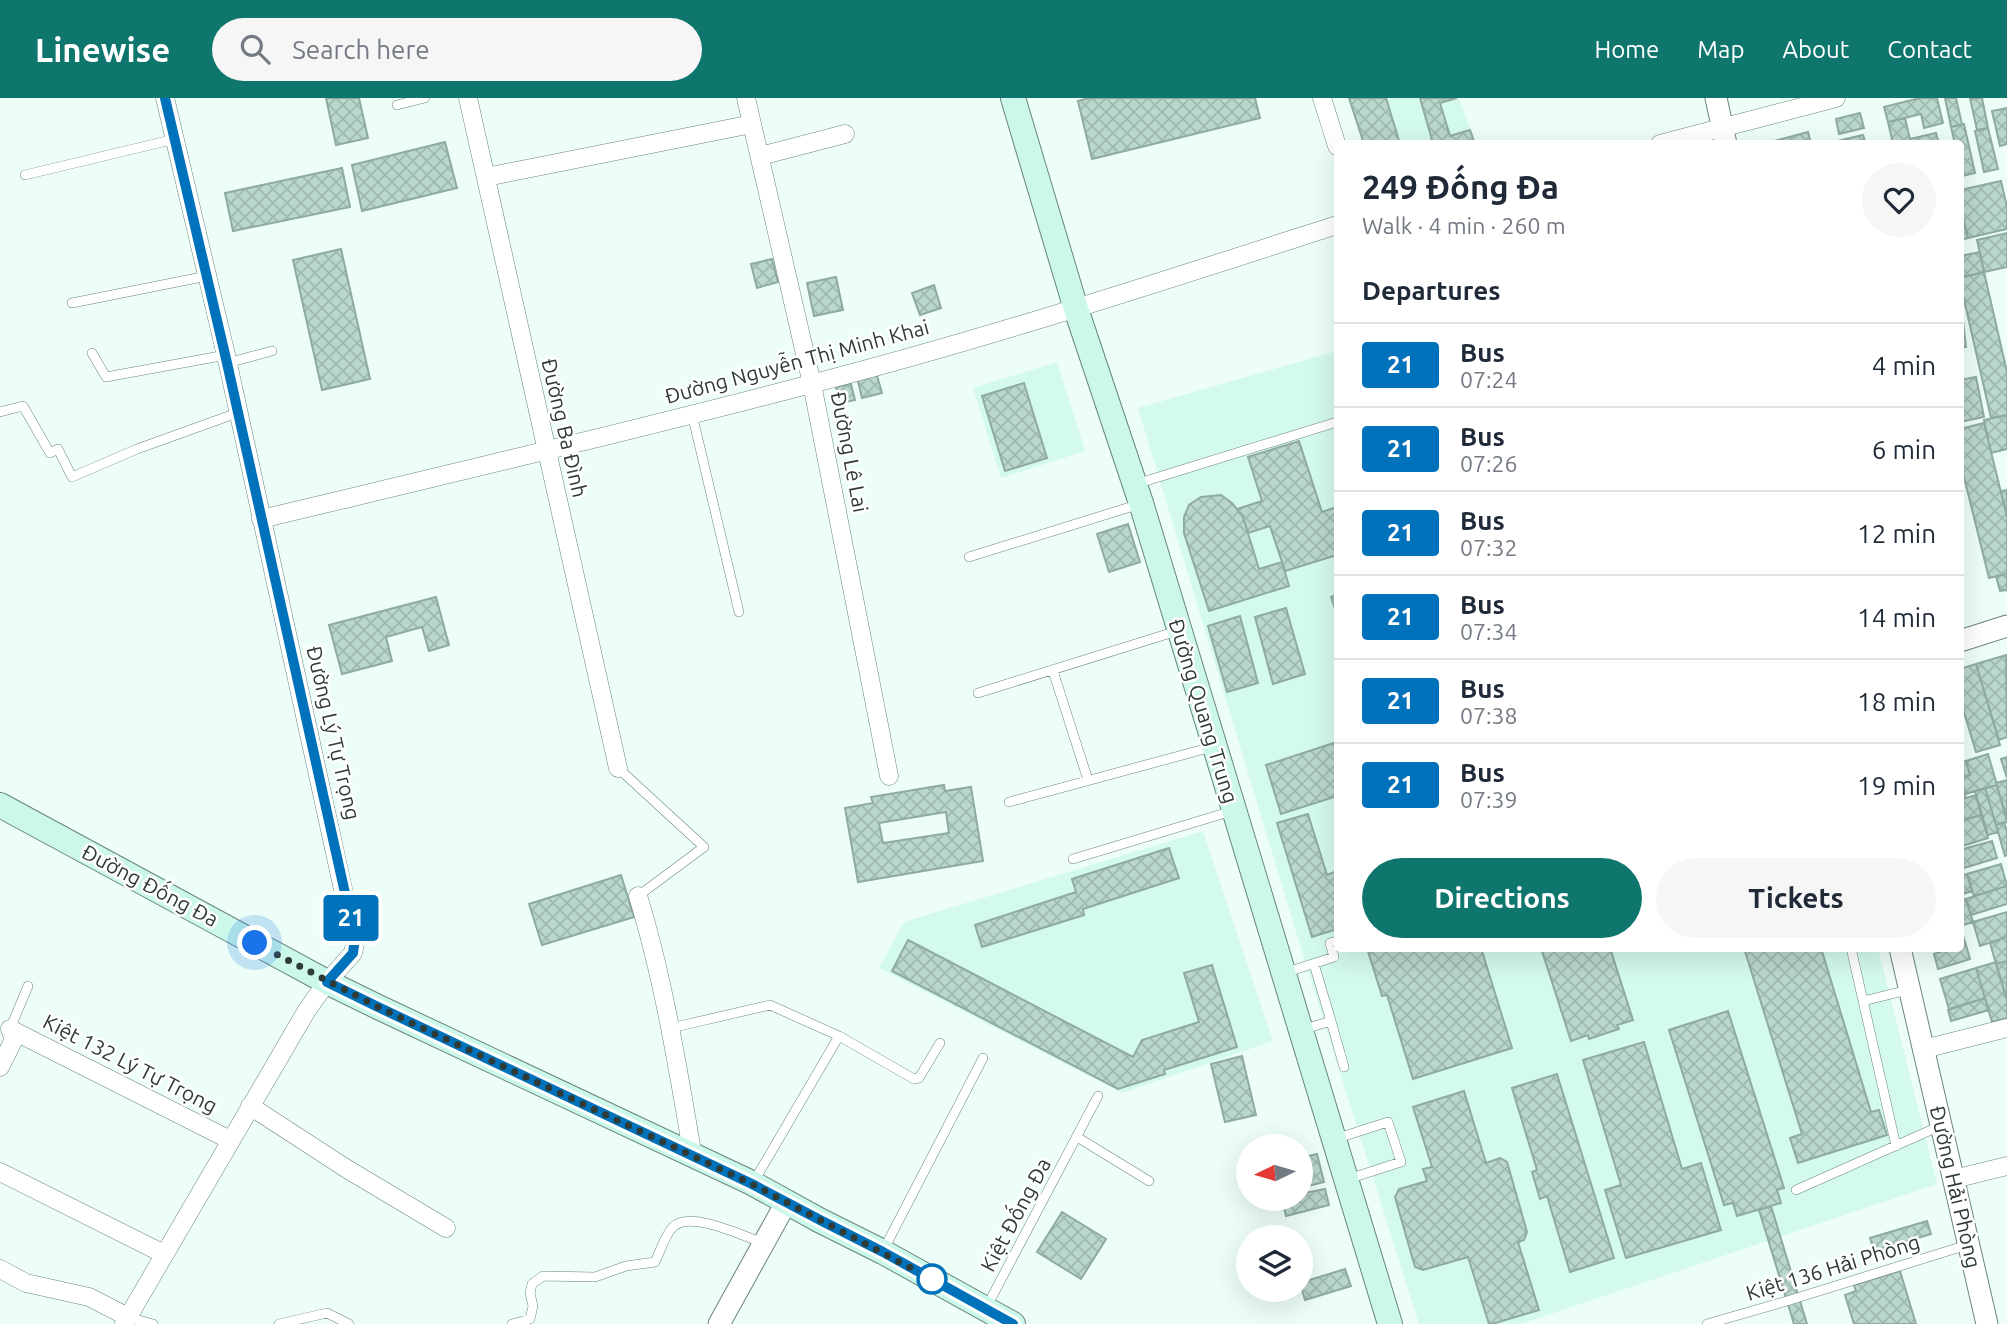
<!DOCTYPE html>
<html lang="en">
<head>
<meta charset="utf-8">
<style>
  :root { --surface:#fff; --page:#f6f6f7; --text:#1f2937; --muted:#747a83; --line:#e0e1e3; --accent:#0f766e }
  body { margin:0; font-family:Ubuntu,sans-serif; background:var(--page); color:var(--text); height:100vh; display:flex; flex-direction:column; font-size:26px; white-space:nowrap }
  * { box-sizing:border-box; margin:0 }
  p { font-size:23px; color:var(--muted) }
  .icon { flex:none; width:38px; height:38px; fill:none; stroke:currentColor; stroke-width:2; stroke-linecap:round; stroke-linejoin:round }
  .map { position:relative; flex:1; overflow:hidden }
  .side { position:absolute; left:1334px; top:42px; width:630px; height:812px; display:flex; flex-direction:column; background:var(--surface); border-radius:7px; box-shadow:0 7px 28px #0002 }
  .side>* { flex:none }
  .badge { padding:0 14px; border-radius:5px; font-size:24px; line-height:46px }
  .needle { width:46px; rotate:265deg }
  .buttons { position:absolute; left:1236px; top:1036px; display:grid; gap:14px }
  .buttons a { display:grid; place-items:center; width:77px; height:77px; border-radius:50%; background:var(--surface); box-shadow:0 7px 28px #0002; font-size:35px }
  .you { position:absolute; width:35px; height:35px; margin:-18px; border:5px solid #fff; border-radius:50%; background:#1a73e8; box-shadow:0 0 0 10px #1a73e833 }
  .map>.badge { position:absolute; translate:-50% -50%; box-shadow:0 0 0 4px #fff }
  h2 { padding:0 28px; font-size:26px; line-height:63px }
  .round { display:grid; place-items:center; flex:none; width:74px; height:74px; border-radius:37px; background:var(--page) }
  .headline { display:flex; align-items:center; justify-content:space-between; height:119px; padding:0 28px }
  h1 { font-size:33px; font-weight:600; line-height:52px }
  .primary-button { display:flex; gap:14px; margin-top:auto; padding:14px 28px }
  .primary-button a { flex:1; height:80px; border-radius:42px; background:var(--accent); color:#fff; font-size:28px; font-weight:600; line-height:80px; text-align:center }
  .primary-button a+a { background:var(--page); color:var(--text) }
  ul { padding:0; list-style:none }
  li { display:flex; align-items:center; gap:21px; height:84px; padding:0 28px; border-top:2px solid var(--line) }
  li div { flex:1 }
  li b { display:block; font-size:26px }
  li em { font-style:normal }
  li .badge { min-width:77px; font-weight:700; text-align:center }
  header { display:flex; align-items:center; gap:42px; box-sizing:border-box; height:98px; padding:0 35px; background:var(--accent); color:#fff }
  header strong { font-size:33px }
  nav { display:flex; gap:38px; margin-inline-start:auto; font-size:24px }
  .search { width:490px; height:63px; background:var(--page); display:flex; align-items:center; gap:18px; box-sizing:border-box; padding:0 24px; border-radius:38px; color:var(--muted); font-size:26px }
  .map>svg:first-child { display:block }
</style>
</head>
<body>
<header>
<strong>Linewise</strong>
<div class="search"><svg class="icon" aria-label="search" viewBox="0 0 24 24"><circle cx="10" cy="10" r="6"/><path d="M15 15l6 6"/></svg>Search here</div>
<nav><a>Home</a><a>Map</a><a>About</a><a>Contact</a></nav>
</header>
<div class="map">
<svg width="2007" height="1226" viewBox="0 0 2007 1226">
  <defs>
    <pattern id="building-cross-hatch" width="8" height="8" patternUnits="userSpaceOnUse" patternTransform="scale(1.75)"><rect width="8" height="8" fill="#bad7cb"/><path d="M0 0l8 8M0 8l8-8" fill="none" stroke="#a0b9af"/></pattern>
  </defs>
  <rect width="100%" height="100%" fill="#ecfef7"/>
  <path fill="#d4faeb" d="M1349,0H1459L1475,45H1364Z
    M1337,253V850L1878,851L1937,1086L1521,1226H1419L1303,857L1138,310Z
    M1057,264L1085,353L1001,380L973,290Z
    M1203,733L1273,943L1122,995L879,870L904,824Z"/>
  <path fill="url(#building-cross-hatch)" stroke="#8faba0" stroke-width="2" fill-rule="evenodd" d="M326,0H359L368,40L336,47Z
    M1089,0H1255L1260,20L1092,61L1078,3Z
    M1349,0H1386L1400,46H1364Z
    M1420,0H1457L1440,5L1450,38L1470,32L1475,46H1420L1432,42Z
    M1937,0L1943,25L1924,30L1921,16L1888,24L1884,9L1920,0Z
    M1945,0H1956L1962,26L1951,29Z
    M1970,0H1982L1988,30L1977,32Z
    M2007,10V46L2000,48L1992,13Z
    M1860,15L1864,30L1839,36L1836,21Z
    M1905,20L1911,46H1893L1888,24Z
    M1964,26L1975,75L1962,78L1960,68V46H1955L1951,29Z
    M1988,30L1998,71L1984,74L1975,33Z
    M1808,34L1811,46H1763Z
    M1936,35L1939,46H1911L1910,41Z
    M1863,37L1866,46L1829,45Z
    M445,44L457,90L362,113L352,67Z
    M342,70L350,109L233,133L225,95Z
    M2001,83L2007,109V131L1968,140L1960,106V92Z
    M1960,108L1968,140L1960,142Z
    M2007,135V169L1984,174L1977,142Z
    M341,151L370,281L322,292L293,162Z
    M1980,154L1984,174L1960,180V158Z
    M772,161L778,184L757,190L751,166Z
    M1984,174L2007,274V317L1991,320L1960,184V180Z
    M836,179L843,212L814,218L807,185Z
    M934,187L941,210L920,217L912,195Z
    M1960,222H1963L1966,249H1960Z
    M876,274L882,295L862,300L857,279Z
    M1976,279L1984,319L1960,324V282Z
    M1024,285L1047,360L1005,373L982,298Z
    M851,286L855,302L840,305L836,289Z
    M2007,317V351L1991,355L1984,322Z
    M1984,325L2007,419V476L1989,480L1960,363V331Z
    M1299,343L1322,414L1337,409V457L1285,473L1270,428L1248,435L1243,419L1237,411L1262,403L1248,359Z
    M2007,392V418L2001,393Z
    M1221,397L1232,405L1243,419L1259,471L1282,464L1289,488L1209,513L1184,435V419L1189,407L1201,399Z
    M1128,426L1140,464L1109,474L1097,436Z
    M2007,476V492L2000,493L1996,478Z
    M1337,497V517L1331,499Z
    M436,499L449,547L429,553L422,529L386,539L392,563L342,576L329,527Z
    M1286,510L1305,576L1273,586L1255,519Z
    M1240,518L1258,585L1227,594L1208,528Z
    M2006,557L2007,639L1999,642L1976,566Z
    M1976,566L2000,647L1976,654L1960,601V571Z
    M1337,644V698L1281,716L1266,667Z
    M1988,656L1997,687L1965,696L1960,680L1970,677L1966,663Z
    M2007,659V680L2001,661Z
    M1966,663L1970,677L1960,680V664Z
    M1960,680L1966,700L1960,702Z
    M2007,682V720L1996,685Z
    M944,687L945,693L971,689L983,763L858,784L845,710L873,705L871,699ZM946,714L949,735L883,745L879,725Z
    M1997,687L2007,724L1996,727L1985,690Z
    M1985,690L1998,734L1988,737L1975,693Z
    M1976,697L1981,717L1960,723V702Z
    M1308,716L1327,777L1337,773V831L1312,839L1277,725Z
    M1981,717L1988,740L1960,749V723Z
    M2004,724L2007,733V757L2005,758L1996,727Z
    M1992,743L1997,760L1964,770L1960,752Z
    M1169,750L1179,780L1083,811L1084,817L982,849L975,827L1076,794L1072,781Z
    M2001,766L2007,788L1974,798L1967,776Z
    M1967,776L1972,793L1960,797V778Z
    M621,777L634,819L542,847L529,806Z
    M2007,788V806L1971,817L1966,801Z
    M1966,801L1973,824L1960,828V802Z
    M2007,814V839L1980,848L1973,824Z
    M1960,828L1966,847L1960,848Z
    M2007,839V863L1996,866L1990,845Z
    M908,842L1133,959L1142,942L1199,924L1184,875L1212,867L1237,949L1164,972L1165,976L1118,991L892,873Z
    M1966,847L1970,861L1938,871L1934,856L1953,850H1960V848Z
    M1367,850H1481L1512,950L1413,981L1387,897L1382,898Z
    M1541,850H1610L1633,922L1617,927L1619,931L1589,941L1588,937L1571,943Z
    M1744,850H1821L1871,1014L1879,1012L1887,1037L1798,1065L1790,1040L1802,1036Z
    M2007,863V903L1996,866Z
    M1996,864L2007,903V920L1992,924L1976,870Z
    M1976,870L1985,900L1949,911L1940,881Z
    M1985,900L1989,912L1951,923L1948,912Z
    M1728,913L1784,1090L1777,1092L1781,1105L1737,1118L1733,1105L1724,1107L1669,932Z
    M1644,944L1682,1071L1701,1065L1721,1132L1626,1160L1605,1092L1621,1087L1583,962Z
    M1242,958L1256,1017L1225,1024L1211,966Z
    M1557,976L1614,1160L1570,1174L1547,1098L1540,1101L1532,1074L1537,1072L1512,990Z
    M1464,993L1486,1065L1500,1060L1507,1064L1527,1134L1524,1142L1518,1144L1539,1212L1492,1226H1489L1468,1159L1423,1172L1415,1169L1395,1099L1399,1091L1427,1083L1423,1071L1432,1069L1413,1009Z
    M1317,1056L1324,1084L1300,1090V1060Z
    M1325,1091L1329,1107L1286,1118L1282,1101H1300V1096Z
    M1771,1108L1807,1226H1794L1759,1112Z
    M1062,1114L1106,1141L1081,1181L1037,1154Z
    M1927,1123L1931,1136L1874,1153L1870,1140Z
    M1345,1171L1351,1188L1305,1202L1300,1185Z
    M1900,1173L1916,1226H1854L1845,1197L1856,1193L1854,1187Z"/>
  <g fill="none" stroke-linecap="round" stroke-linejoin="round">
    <g stroke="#6a857b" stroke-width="10">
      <path id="service" d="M397,7L425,0
        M25,77L175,41
        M72,205L207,178
        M92,255L106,279L226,257
        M227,265L272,253
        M0,314L23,308L50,355L58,351L72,379L137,351L237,315
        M692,316L739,514
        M1136,386L1337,324
        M969,459L1140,406
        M1053,573L1088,682
        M978,595L1177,533
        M618,670L704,749L638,798
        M1009,704L1212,649
        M1073,761L1232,713
        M1851,850L1896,1048
        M1284,875L1334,859L1330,845L1337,843
        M1863,903L1908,892
        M1331,923L1344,969
        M671,930L770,907L839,938L914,981L919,980L940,945
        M10,931L28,888
        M1302,932L1331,923L1314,866
        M1077,1039L1149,1083
        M1335,1041L1388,1024L1401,1064L1348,1081
        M753,1085L839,938
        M1796,1092L1940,1028
        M884,1151L983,960
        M986,1210L1098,998
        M128,1219L153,1226
        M279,1226L327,1215L349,1226
        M512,1226L530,1221L533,1208L530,1195L532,1186L543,1178L595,1179L626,1168L655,1164C660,1154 665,1137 673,1129C690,1112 743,1138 763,1145
        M1707,1226L1787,1203L1967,1147"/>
    </g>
    <g stroke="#6a857b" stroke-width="19">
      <path id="minor" d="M468,0L618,670
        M746,0L812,286L889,678
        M1322,0L1337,48
        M1660,46L1836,0
        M760,58L845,36
        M486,79L752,26
        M261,421C445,377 629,334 811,286C989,240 1163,183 1337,127
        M638,798C664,883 678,971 693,1059
        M10,931L230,1042
        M1924,951L2007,930
        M0,969L14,941L10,931
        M250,1008L347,1071L446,1130
        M0,1074L164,1156
        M1954,1081L2007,1068
        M0,1171L26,1185L89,1199L128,1219
        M124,1226L307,912L327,884L353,855L355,846L226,257L165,0"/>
    </g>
    <g stroke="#6a857b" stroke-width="23">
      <path id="tertiary" d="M1716,0L1726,46
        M1960,543L2007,528
        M1900,850L1987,1226
        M719,1226L787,1103"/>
    </g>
    <g stroke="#6a857b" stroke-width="26">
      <path id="secondary" d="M1013,0L1076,211L1141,405L1390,1226
        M0,707L327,884L378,909L752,1085L819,1122L883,1154L1013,1226"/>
    </g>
    <use href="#service" stroke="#fff" stroke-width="9"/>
    <use href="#minor" stroke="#fff" stroke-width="18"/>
    <use href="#tertiary" stroke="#fff" stroke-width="21"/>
    <use href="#secondary" stroke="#ccf8eb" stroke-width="24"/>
  </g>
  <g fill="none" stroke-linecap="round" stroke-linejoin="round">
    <g stroke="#fff" stroke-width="16">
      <path id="line" d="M165,0L227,265L355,840L353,855L327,884L378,909L752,1086L820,1122L883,1154L1013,1226"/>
    </g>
    <use href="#line" stroke="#0072bc" stroke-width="10"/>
    <path stroke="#2f3b36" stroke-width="7" stroke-dasharray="0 12.6" d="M255,845L378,909L752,1086L932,1181"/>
  </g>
  <circle fill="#fff" stroke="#0072bc" stroke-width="3.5" cx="932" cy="1181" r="14"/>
  <g text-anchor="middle" stroke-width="5" stroke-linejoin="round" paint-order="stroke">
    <g font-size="21" fill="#2f3b36" stroke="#fff">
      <text transform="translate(797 264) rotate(-15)" y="7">Đường Nguyễn Thị Minh Khai</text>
      <text transform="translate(564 330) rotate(77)" y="7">Đường Ba Đình</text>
      <text transform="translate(849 354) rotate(79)" y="7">Đường Lê Lai</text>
      <text transform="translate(1203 613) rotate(73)" y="7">Đường Quang Trung</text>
      <text transform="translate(333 635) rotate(77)" y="7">Đường Lý Tự Trọng</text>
      <text transform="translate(150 788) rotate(28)" y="7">Đường Đống Đa</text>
      <text transform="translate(130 966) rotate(27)" y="7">Kiệt 132 Lý Tự Trọng</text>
      <text transform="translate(1955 1089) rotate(77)" y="7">Đường Hải Phòng</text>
      <text transform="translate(1016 1117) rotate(-62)" y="7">Kiệt Đống Đa</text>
      <text transform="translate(1833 1170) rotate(-17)" y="7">Kiệt 136 Hải Phòng</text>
    </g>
  </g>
</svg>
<div class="buttons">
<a><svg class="needle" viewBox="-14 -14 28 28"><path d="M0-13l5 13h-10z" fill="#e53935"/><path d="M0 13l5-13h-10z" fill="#747a83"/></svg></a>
<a><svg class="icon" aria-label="layers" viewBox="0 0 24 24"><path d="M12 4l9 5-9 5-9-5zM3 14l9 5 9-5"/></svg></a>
</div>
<div class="you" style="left:255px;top:845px"></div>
<b class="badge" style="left:351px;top:820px;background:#0072bc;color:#fff">21</b>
<section class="side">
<div class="headline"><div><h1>249 Đống Đa</h1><p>Walk · 4 min · 260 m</p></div><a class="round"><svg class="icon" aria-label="heart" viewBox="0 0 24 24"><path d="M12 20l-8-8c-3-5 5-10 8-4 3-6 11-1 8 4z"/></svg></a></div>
<h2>Departures</h2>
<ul>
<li><span class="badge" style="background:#0072bc;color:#fff">21</span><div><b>Bus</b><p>07:24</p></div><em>4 min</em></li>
<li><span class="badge" style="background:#0072bc;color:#fff">21</span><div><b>Bus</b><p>07:26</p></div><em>6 min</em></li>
<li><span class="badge" style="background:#0072bc;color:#fff">21</span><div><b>Bus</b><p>07:32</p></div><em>12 min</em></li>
<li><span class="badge" style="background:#0072bc;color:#fff">21</span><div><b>Bus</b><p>07:34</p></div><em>14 min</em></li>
<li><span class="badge" style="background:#0072bc;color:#fff">21</span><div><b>Bus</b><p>07:38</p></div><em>18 min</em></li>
<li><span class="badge" style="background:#0072bc;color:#fff">21</span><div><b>Bus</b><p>07:39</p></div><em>19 min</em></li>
</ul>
<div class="primary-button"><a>Directions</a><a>Tickets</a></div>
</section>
</div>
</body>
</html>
